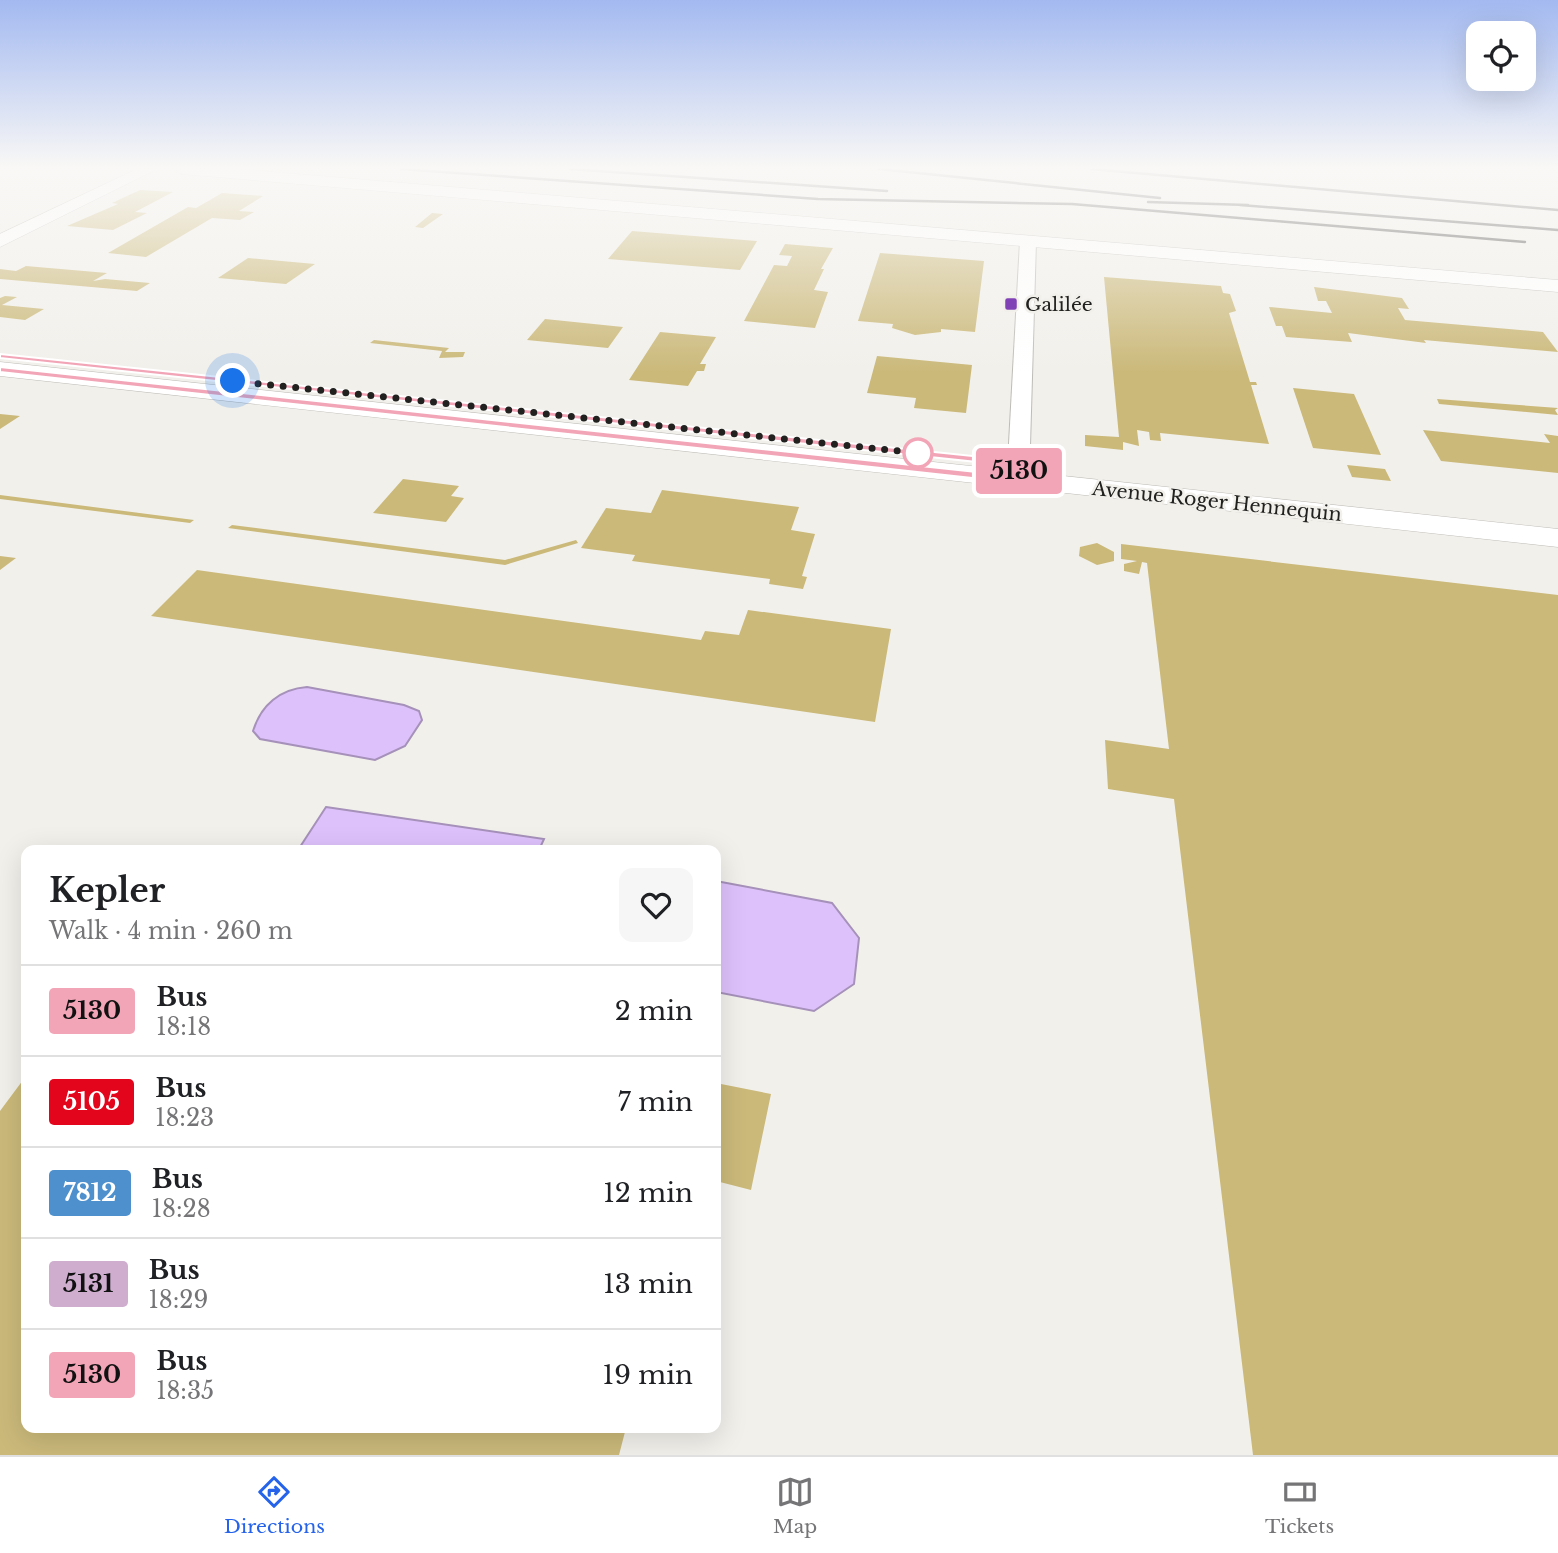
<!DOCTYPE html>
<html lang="en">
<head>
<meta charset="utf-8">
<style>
  :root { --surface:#fff; --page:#f6f6f6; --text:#202124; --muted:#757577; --line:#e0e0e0; --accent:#2563eb }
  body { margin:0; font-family:"Libre Baskerville",serif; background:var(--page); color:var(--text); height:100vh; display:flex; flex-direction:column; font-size:26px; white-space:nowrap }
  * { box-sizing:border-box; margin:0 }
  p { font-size:23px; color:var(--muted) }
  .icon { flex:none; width:38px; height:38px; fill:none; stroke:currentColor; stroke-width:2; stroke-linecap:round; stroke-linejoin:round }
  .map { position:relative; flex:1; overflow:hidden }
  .drawer { position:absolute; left:21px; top:845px; width:700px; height:588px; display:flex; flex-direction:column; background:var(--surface); border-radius:14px; box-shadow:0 7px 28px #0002 }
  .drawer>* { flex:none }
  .badge { padding:0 14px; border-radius:5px; font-size:24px; line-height:46px }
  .fabs { position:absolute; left:1466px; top:21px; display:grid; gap:14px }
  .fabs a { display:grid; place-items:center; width:70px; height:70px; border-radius:14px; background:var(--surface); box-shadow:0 7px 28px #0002; font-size:35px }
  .you { position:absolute; width:35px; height:35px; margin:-18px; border:5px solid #fff; border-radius:50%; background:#1a73e8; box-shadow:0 0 0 10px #1a73e833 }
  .map>.badge { position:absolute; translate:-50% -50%; box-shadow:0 0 0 4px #fff }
  .round { display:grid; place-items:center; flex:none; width:74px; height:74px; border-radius:14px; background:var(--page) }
  .head { display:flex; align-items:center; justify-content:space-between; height:119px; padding:0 28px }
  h1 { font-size:33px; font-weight:700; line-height:52px }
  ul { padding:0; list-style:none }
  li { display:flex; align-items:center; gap:21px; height:91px; padding:0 28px; border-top:2px solid var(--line) }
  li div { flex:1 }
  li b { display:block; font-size:26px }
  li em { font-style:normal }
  li .badge { min-width:77px; font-weight:700; text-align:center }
  .dock { display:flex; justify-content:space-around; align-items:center; height:98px; border-top:2px solid var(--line); background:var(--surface); font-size:19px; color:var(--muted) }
  .dock a { display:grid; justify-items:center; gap:4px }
  .dock .selected { color:var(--accent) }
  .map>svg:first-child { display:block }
</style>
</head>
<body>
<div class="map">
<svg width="1558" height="1455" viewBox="0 0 1558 1455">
  <rect width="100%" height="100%" fill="#f2f0eb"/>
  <path fill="#ddc1fb" stroke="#a591b9" stroke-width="2" d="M307,687L404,705L419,711L422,720L405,746L375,760L260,739L253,731C261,705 280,689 307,687Z
    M326,807L544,839L539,850H298Z
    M716,881L832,903L859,938L854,984L814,1011L716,992Z"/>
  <path fill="#cbb97a" d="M140,190L173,192L135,212L147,213L113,230L67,226L118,204L112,203Z
    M222,193L263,196L239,211L254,212L240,220L212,218L146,257L108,253L188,207L196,208Z
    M432,213L443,214L423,228L415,227Z
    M632,231L757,241L740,270L608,259Z
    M785,244L833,248L821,269H824L814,290L828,292L815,328L744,321L774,265L787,266L792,256L779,255Z
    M880,253L984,261L975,332L941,329V332L915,335L892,328L893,324L858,321Z
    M248,258L315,264L286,284L218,278Z
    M26,266L107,273L93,281L105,279L150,283L137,291L0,279V269L16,271Z
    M1104,277L1221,286L1223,293L1230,294L1236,311L1229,313L1250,382H1256L1257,385H1251L1269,444L1160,433L1161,441L1150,440L1149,432L1137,430L1139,446L1123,442V450L1085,446V435L1119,437Z
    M1314,287L1402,298L1409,309L1398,308L1405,320L1543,332L1558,352L1424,340L1426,343L1348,333L1352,342L1286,337L1282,326H1276L1269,307L1332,313L1326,301H1318Z
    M5,296L17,297L2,305L44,309L25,320L0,317V298Z
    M545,319L623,327L608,348L527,340Z
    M660,332L716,337L700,364H706L704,371H697L688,386L629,380Z
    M374,340L449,348L445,352H465L463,357L439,358L442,351L370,343Z
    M877,356L972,365L966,413L914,408L916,398L867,393Z
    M1293,388L1354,394L1381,455L1313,448Z
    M1437,399L1558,408L1555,410L1558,415L1439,404Z
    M0,414L20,416L0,429Z
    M1423,430L1550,443L1544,434L1558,436V473L1441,461Z
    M1347,465L1385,469L1391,481L1352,477Z
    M403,479L459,486L451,496L464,498L446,522L373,513Z
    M662,490L799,507L791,530L815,534L802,576L807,577L803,589L769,584L770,579L632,561L635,555L581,548L606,508L651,513Z
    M0,495L194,520L190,523L0,499Z
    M232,525L505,560L576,540L578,543L505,565L228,528Z
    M1097,543L1114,552V561L1097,565L1079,556L1080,547Z
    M1121,544L1558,595V1455H1253L1174,799L1108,789L1105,740L1169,749L1147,563L1142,562L1139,574L1124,571V564L1137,561L1121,559Z
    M0,556L16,558L0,570Z
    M197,570L701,640L705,631L739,635L748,610L891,629L875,722L151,616Z
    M26,1076V1428H626L619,1455H0V1111Z
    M716,1083L771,1094L751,1190L716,1181Z"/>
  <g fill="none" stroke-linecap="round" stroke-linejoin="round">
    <g stroke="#bebcb7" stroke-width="2">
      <path id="minor" d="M1028,236L1036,241L1029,480L1018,487L1007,480L1020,241Z"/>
    </g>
    <g stroke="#bebcb7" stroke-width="1">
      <path id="tertiary" d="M137,169H157L0,247V234Z
        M174,169H237L1558,280V292L182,174Z
        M0,362L1558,529V547L0,376Z"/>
    </g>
    <use href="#minor" fill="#fff" fill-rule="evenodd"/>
    <use href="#tertiary" fill="#fff" fill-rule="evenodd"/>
    <path stroke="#545350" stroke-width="2.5" d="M401,169L818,199L1072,204L1525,242
      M570,169L887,191
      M879,169L1160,198
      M1091,169L1558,210
      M1148,202L1248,205
      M1240,205L1558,230"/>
  </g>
  <linearGradient id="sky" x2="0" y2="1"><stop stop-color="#a3b9f0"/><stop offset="0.45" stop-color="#f9f8f6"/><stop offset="1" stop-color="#f9f8f6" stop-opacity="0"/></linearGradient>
  <rect width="1558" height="372" fill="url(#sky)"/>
  <path fill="#f2a5b7" stroke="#fff" stroke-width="2" d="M0,354L1020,461L1025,464L1023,480L1018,483L0,372V367L1013,476L1014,466L0,358Z"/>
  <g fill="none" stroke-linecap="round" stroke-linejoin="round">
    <path stroke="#21211f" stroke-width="7" stroke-dasharray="0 12.6" d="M233,381L918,453"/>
  </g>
  <rect fill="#8141b6" stroke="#f2f0eb" stroke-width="2.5" x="1004" y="297" width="14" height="14" rx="3.5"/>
  <circle fill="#fff" stroke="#f2a5b7" stroke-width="3.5" cx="918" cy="453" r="14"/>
  <g text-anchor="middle" stroke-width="5" stroke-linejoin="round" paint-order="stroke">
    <g font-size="19" fill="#21211f" stroke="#f2f0eb" text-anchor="start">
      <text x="1025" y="311">Galilée</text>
    </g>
    <g font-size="19" fill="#21211f" stroke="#f2f0eb">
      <text transform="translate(1217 501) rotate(6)" y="7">Avenue Roger Hennequin</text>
    </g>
  </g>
</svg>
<div class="fabs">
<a><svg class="icon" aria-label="locate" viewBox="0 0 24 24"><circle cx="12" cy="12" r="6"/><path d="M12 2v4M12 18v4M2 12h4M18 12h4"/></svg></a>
</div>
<div class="you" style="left:233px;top:381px"></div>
<b class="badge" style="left:1019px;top:471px;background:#f2a5b7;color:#111">5130</b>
<section class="drawer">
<div class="head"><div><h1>Kepler</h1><p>Walk · 4 min · 260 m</p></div><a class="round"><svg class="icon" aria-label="heart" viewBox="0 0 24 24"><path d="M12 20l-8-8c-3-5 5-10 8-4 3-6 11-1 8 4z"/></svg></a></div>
<ul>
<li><span class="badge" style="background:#f2a5b7;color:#111">5130</span><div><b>Bus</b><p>18:18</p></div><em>2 min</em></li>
<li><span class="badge" style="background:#e3051b;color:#fff">5105</span><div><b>Bus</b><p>18:23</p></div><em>7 min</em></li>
<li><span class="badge" style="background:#4d90cd;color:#fff">7812</span><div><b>Bus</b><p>18:28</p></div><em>12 min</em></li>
<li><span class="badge" style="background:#ceadcf;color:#111">5131</span><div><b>Bus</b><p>18:29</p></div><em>13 min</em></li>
<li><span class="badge" style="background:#f2a5b7;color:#111">5130</span><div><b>Bus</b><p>18:35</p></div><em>19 min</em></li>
</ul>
</section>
</div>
<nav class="dock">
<a class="selected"><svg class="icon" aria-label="directions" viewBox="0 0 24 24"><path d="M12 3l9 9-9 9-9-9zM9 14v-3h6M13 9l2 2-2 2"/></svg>Directions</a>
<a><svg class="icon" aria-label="map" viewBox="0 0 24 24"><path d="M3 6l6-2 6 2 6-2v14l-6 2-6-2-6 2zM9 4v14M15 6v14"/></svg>Map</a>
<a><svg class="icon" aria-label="tickets" viewBox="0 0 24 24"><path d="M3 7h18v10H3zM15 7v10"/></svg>Tickets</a>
</nav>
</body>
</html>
